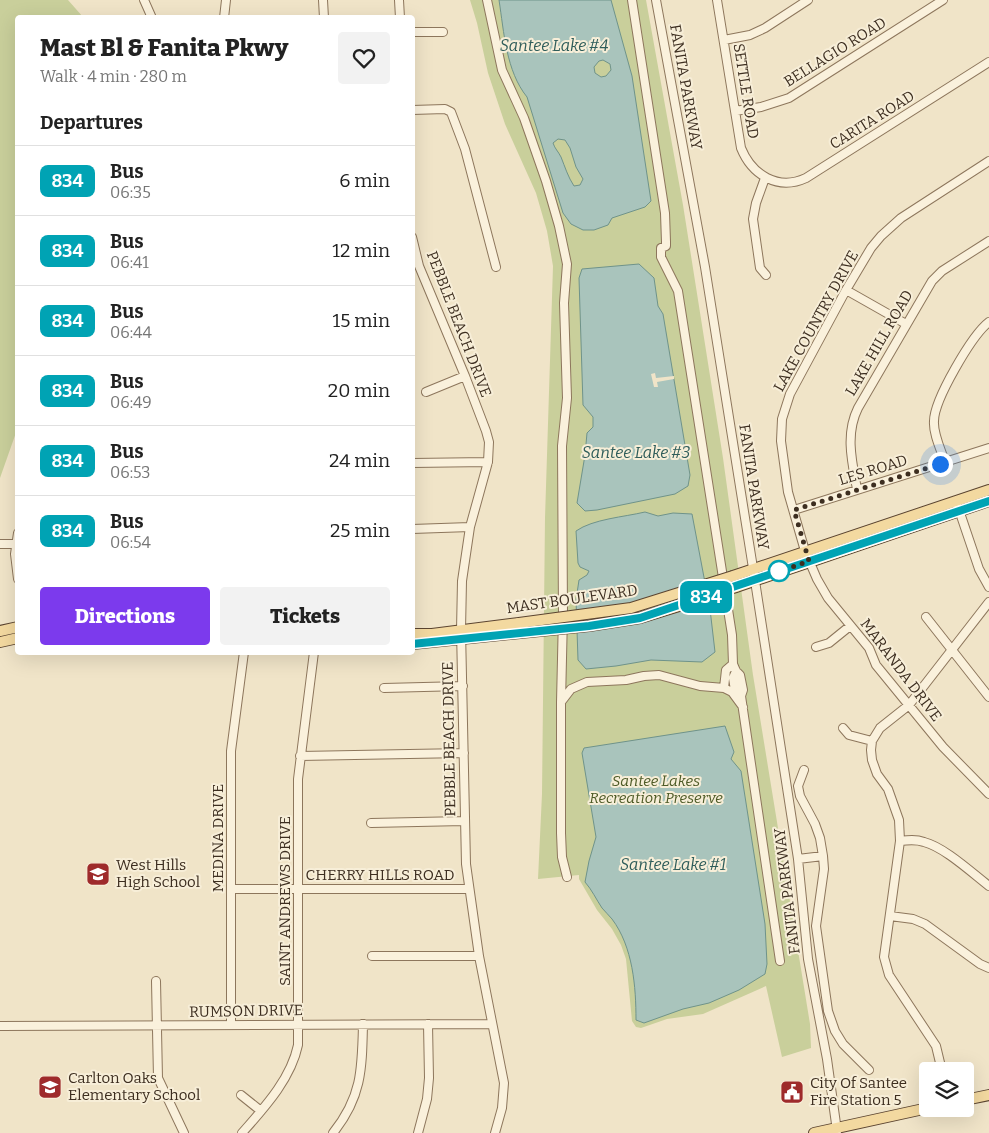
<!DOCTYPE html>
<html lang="en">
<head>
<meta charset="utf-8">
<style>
  :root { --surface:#fff; --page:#f2f2f2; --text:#222; --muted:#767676; --line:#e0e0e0; --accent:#7c3aed }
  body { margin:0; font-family:Bitter,serif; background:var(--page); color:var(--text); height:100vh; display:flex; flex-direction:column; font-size:19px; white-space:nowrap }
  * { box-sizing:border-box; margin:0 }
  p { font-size:16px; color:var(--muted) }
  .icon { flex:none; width:28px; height:28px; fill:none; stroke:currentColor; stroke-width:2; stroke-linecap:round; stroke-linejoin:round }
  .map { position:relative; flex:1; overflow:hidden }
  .drawer { position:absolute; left:15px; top:15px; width:400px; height:640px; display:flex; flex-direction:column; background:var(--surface); border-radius:5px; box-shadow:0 5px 20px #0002 }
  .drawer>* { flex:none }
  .badge { padding:0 10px; border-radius:8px; font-size:18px; line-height:32px }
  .tools { position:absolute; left:919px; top:1062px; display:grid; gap:10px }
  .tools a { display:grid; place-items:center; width:55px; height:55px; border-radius:5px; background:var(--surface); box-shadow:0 5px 20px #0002; font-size:25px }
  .you { position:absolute; width:25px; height:25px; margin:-12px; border:4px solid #fff; border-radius:50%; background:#1a73e8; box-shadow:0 0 0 8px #1a73e833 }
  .map>.badge { position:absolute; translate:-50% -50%; box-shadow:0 0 0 2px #fff }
  h2 { padding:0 25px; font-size:19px; line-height:45px }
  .round { display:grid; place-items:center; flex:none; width:52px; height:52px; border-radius:5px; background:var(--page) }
  .headline { display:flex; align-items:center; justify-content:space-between; height:85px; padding:0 25px }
  h1 { font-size:24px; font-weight:800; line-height:38px }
  .button { display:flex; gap:10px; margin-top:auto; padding:10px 25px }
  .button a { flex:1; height:58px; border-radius:5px; background:var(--accent); color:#fff; font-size:20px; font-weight:800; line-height:58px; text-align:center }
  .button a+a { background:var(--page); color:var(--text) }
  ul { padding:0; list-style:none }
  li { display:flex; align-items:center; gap:15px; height:70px; padding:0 25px; border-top:1px solid var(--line) }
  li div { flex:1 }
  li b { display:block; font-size:19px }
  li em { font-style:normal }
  li .badge { min-width:55px; font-weight:700; text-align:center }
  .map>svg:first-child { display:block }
</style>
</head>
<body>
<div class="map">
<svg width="989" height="1133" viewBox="0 0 989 1133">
  <rect width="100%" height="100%" fill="#f0e4c8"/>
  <path fill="#c9cf9b" d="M0,0H68L83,17L18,18V427L0,478Z
    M470,0H646L683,205L723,458L753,675L810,1024L811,1048L782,1057L766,986L703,1014L667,1019L641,1028L636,1027L632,1021L626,959L621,945L612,929L597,910L579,879V875L538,879L542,794L545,518L553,266L547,231L536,193L505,124L488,73L477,23Z"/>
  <path fill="#a9c4bc" stroke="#6f938a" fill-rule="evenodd" d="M499,0H611L632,76L651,201L645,207L612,218L608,225L594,230H583L571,224L563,213L527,97C506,71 504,32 499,0ZM603,60L610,64L611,70L606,76L601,77L595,73L594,67L599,61ZM558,139L565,140L570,148L576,167L583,179L580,185L574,186C568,177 565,167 561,157C558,151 555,149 553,143Z
    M639,264L654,278L658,306L663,314L690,475L688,486L675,494L597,510L585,511L577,503L585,455L587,433L593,427V417L583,405L579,278L582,269Z
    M645,512L658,516L673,513L692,514L710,609L715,652L702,662L651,660L616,666L586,669L578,660L576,600L579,580L587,575L589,571L580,567L578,563L576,531C593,519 624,517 645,512Z
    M725,726L734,752L731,759L741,771L765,924L767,964L765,974L739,990L709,1003L683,1009L644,1023L636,1020C636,987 633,947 612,919C609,915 605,912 602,908C596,899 592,890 585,882L589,861L596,837L582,753L584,748Z"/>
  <path fill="#f0e4c8" d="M655,373L656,378L674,376V379L657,382L658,387H654L651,374Z"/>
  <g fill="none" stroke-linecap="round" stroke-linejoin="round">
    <g stroke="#8d765c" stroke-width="10">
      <path id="minor" d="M144,0L152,18
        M323,0L324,18
        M399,0L400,18
        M487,0L502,70L524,118L546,181L559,226L567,264L564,303L567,398L562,446L563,615L561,702
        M632,0L665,213L666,242V246L661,248V257L678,291L732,635L733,664L736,671L740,675L743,690L741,696L780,961
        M656,0L705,267L753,568L798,859L808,959L827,1059L837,1131
        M717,0L741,148C752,175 778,191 806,178L989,62
        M224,18L226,0
        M412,32H443
        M724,40L750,35L765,28L808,0
        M412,110L445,109L451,112L465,149L496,267
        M735,111L761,107L789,98L943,0
        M989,161L901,218L881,236L871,248L846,290L790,394L782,419L781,441L788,492L805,551L817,579L828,598L869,648L876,665L943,747L989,794
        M765,178L756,203L753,219L760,268L766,275
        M412,237L419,266L465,376L486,431L489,442L488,462L470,527L462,581L461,630L466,864L479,956L504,1083L502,1108L495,1133
        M846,290L906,324
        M426,392L465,376
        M945,462C941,450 933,434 934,421C934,400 972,335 989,322
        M412,463L488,462
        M857,489C852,462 845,434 858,408L932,281L942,271L989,241
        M958,507L979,569L989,587
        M794,510L989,448
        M412,529L470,527
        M18,533L15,554L18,579
        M0,544H18
        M926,617L989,697
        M816,647L829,643L850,626
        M736,671L733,678L735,690L739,694
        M384,688L463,686
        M724,688L732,692L743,707
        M843,728L849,735L872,741
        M300,756L464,753
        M804,770L798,786L800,796L815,824L820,838L823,856L824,869L816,926L828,1011L835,1031L843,1044L869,1070
        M371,823L464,821
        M900,841C908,840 916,839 924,842C944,847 971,872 989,886
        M798,859L823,856
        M567,877L562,857L561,833V702L571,689L587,682L626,680L644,676L659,675L700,686L724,688L726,670L733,664
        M232,889H468
        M890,916L913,919L925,924L980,964L989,968
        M372,956H479
        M156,981L158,1078L184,1133
        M231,1024V751L244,652
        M0,1026L491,1024
        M942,1071L936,1046L889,975L884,957L900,841L899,820L888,789L877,774L872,760L871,750L872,741L880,728L909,705L989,602
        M241,1095L261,1111
        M242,1133C264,1108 291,1079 298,1045V779L314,652
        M333,1133C362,1097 362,1069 363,1024
        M418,1133L427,1099L429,1078L428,1024"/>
    </g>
    <g stroke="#5b4430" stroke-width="12">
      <path id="major" d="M733,576L989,490
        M736,587L989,501
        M679,606L699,599
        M0,631L18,627
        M412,634H432L519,623
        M0,642L18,638
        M412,644L520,633
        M965,1100L989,1095
        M814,1133L928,1108"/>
    </g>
    <use href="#minor" stroke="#faf1dc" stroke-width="8"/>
    <use href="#major" stroke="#f3d9a0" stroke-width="10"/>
    <g stroke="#5b4430" stroke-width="12" stroke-linecap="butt">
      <path id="major-bridge" d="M699,599L736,587
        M519,623L631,608L733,576
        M520,633L589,626L640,618L679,606"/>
    </g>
    <use href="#major-bridge" stroke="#f3d9a0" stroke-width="10"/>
  </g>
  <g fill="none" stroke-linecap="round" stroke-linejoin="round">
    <g stroke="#fff" stroke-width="11">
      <path id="line" d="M412,644L589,626L640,618L989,501"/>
    </g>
    <use href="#line" stroke="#00a3b4" stroke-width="8"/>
    <path stroke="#3d2e20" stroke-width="5" stroke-dasharray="0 9" d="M779,571L778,572L809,561L794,510L940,464"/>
  </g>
  <defs>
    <g id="school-square" transform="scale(1.25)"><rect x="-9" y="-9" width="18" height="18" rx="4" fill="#9e2a2b" stroke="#f7eed8"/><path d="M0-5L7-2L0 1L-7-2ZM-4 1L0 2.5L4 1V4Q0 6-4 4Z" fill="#fff"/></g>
    <g id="civic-square" transform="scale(1.25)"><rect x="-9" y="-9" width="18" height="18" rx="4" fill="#9e2a2b" stroke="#f7eed8"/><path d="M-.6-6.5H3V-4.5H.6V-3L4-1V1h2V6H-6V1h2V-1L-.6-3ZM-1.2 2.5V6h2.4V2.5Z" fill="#fff"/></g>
  </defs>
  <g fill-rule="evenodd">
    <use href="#school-square" x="98" y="874"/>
    <use href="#school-square" x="50" y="1087"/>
    <use href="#civic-square" x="792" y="1092"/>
  </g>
  <circle fill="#fff" stroke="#00a3b4" stroke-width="2.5" cx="779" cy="571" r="10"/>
  <g text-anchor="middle" stroke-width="4" stroke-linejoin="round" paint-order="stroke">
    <g font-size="15" fill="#3d2e20" stroke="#f7eed8">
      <text transform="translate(835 52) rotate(-32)" y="5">BELLAGIO ROAD</text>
      <text transform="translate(686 87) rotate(80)" y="5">FANITA PARKWAY</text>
      <text transform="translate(746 91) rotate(81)" y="5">SETTLE ROAD</text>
      <text transform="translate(872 120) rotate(-32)" y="5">CARITA ROAD</text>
      <text transform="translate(816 321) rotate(-61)" y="5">LAKE COUNTRY DRIVE</text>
      <text transform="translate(459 324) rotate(69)" y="5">PEBBLE BEACH DRIVE</text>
      <text transform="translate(879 343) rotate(-60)" y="5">LAKE HILL ROAD</text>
      <text transform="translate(873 470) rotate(-17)" y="5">LES ROAD</text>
      <text transform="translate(754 487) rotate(81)" y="5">FANITA PARKWAY</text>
      <text transform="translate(572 599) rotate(-8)" y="5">MAST BOULEVARD</text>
      <text transform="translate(901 670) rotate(53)" y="5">MARANDA DRIVE</text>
      <text transform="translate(449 739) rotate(-91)" y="5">PEBBLE BEACH DRIVE</text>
      <text transform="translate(218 838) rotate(-90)" y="5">MEDINA DRIVE</text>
      <text x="380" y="880">CHERRY HILLS ROAD</text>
      <text transform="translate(787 891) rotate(-97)" y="5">FANITA PARKWAY</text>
      <text transform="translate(285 901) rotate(-90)" y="5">SAINT ANDREWS DRIVE</text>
      <text transform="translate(246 1011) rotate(-1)" y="5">RUMSON DRIVE</text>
    </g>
    <g font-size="15" font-style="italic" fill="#4d5a26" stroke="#f7eed8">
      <text x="656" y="786">Santee Lakes<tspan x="656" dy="17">Recreation Preserve</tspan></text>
    </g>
    <g font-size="15" fill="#3d2e20" stroke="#f7eed8" text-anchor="start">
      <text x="116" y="870">West Hills<tspan x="116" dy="17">High School</tspan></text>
      <text x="68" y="1083">Carlton Oaks<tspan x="68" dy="17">Elementary School</tspan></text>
      <text x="810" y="1088">City Of Santee<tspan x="810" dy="17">Fire Station 5</tspan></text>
    </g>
    <g font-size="16" font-style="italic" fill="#2f5d5a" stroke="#f7eed8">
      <text x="554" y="51">Santee Lake #4</text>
      <text x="636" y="458">Santee Lake #3</text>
      <text x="673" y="870">Santee Lake #1</text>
    </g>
  </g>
</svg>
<div class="tools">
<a><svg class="icon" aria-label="layers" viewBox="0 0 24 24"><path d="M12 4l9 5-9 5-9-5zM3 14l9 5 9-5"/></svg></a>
</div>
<div class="you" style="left:940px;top:464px"></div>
<b class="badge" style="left:706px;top:597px;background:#00a3b4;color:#fff">834</b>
<section class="drawer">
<div class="headline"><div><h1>Mast Bl &amp; Fanita Pkwy</h1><p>Walk · 4 min · 280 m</p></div><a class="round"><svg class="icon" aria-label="heart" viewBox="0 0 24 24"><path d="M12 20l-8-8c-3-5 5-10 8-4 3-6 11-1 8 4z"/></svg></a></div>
<h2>Departures</h2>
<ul>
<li><span class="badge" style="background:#00a3b4;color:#fff">834</span><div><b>Bus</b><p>06:35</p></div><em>6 min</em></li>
<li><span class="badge" style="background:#00a3b4;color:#fff">834</span><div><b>Bus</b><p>06:41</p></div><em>12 min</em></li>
<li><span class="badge" style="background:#00a3b4;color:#fff">834</span><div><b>Bus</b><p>06:44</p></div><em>15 min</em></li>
<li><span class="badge" style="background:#00a3b4;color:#fff">834</span><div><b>Bus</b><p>06:49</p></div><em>20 min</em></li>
<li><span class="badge" style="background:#00a3b4;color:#fff">834</span><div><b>Bus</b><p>06:53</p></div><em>24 min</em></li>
<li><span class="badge" style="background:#00a3b4;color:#fff">834</span><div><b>Bus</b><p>06:54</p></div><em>25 min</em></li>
</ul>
<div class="button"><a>Directions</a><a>Tickets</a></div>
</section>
</div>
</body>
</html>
